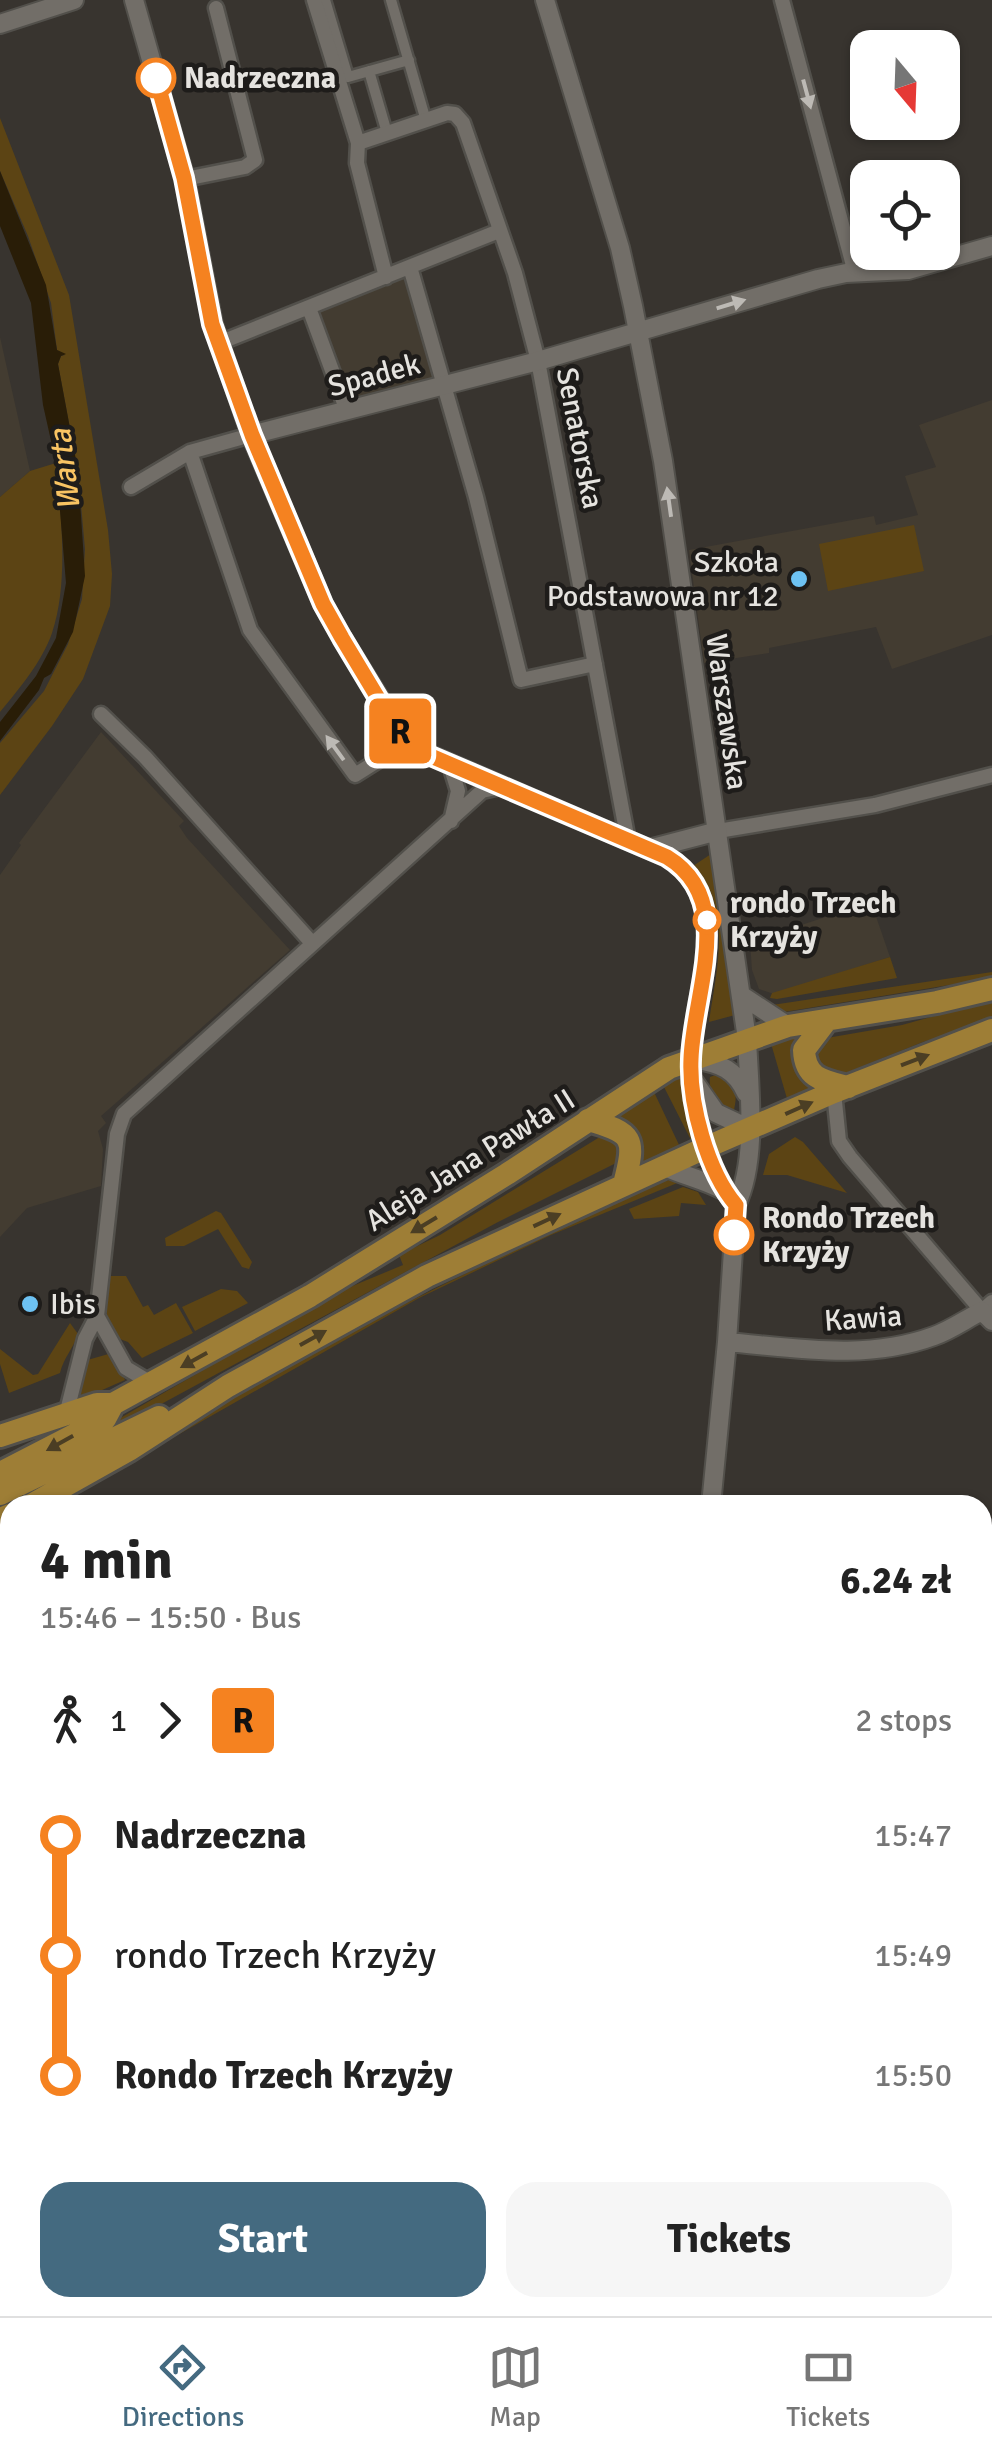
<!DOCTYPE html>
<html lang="en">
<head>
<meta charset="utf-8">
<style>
  :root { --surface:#fff; --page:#f6f6f6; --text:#222; --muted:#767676; --line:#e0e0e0; --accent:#446a80 }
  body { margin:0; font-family:Signika,sans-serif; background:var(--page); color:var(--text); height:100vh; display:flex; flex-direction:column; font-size:38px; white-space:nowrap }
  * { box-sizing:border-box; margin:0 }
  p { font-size:32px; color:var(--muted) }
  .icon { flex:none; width:55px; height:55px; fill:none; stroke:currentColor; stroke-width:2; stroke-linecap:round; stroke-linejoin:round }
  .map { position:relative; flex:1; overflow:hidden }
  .details { position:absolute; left:0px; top:1495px; width:992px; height:822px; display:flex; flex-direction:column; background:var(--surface); border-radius:30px 30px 0 0; box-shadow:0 2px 8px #0004 }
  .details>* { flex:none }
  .badge { padding:0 20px; border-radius:8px; font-size:35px; line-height:65px }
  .needle { width:65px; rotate:161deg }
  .fabs { position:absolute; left:850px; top:30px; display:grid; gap:20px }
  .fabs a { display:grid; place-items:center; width:110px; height:110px; border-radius:20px; background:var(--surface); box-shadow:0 2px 8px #0004; font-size:50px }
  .map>.badge { position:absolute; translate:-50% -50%; box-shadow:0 0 0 5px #fff }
  .legs { display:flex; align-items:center; gap:15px; height:110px; padding:0 40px; font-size:32px }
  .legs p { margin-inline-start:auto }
  .overview { display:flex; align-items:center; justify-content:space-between; height:170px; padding:0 40px }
  h1 { font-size:55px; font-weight:700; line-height:75px }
  .button { display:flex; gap:20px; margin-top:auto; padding:20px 40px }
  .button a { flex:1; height:115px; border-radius:30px; background:var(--accent); color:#fff; font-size:40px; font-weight:700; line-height:115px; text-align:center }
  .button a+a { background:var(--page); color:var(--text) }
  ul { padding:0 40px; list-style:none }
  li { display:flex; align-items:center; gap:35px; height:120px; font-size:38px }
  li i { display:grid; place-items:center; width:15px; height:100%; margin:0 12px; background:currentColor }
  li i::after { content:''; width:25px; height:25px; margin:-12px; border:8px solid; border-radius:50%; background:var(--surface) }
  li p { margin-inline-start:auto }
  li:first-child i { background:linear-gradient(#0000 50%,currentColor 0) }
  li:last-child i { background:linear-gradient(currentColor 50%,#0000 0) }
  .tab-bar { display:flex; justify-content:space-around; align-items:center; height:140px; border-top:2px solid var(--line); background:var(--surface); font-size:28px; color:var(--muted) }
  .tab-bar a { display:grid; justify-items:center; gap:5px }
  .tab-bar .selected { color:var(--accent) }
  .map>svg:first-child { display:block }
</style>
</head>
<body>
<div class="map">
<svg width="992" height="2316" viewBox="0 0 992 2316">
  <rect width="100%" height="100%" fill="#38342f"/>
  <path fill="#433c31" d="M402,276L407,277L440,380L350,403L316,311Z
    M0,337L30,471L0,497Z
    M992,400V635L892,669L876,627L769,648V653L704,663L689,550L874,516L876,525L918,515L905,476L936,467L919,425Z
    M101,732L184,821L179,826L187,838L290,950L101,1116L106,1123L98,1131L103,1149L101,1186L27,1208L0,1237V875L21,845L19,843Z
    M871,902L890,957L774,994L759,989L752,970L750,942Z
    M0,1659L10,1660V2039H0Z
    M273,2308H586L585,2316H271Z"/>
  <path fill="#5c4414" d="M0,118L69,295L108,530L112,574L110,606L83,679L52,726L0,795V743L44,691L68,644L82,599L85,549L78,471L58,364L61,356L65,355L57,350L51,303L28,236L0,171Z
    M56,463C61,515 69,582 52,633C42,662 19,689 0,712V497L30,471Z
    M914,525L924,571L828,591L819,544Z
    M711,854L735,1015L709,1022C716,971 734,908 693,866Z
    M890,957L897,978L777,999L770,998L772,993Z
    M992,972V978L784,1012L778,1013L772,1005Z
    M992,1000V1021L923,1042L838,1076L822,1074L813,1048L821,1039L902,1025Z
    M806,1033L821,1087L788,1102L770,1040Z
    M721,1073C737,1085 738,1095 733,1114C718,1107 708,1095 710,1077Z
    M680,1076L689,1118L698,1139L692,1142L664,1087Z
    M654,1092L680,1147L639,1164L614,1118Z
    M603,1135L622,1143L618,1162L498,1222L80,1448L77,1443L338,1292L403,1265L399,1255L440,1235Z
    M795,1137L803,1142L847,1193L787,1175H763L769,1154Z
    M682,1177L687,1179L551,1235L419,1298L86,1487C235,1393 389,1307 549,1234C590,1214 637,1185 682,1177Z
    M683,1187L698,1192L706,1205L681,1203L679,1216L634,1219L629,1209Z
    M216,1211L221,1213L252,1262L249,1269L242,1267L218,1229L184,1246H166L165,1238Z
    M107,1276H126L143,1307L148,1305L154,1315L176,1303L193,1333L142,1358L128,1342L117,1338L107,1322Z
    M221,1289L237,1291L248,1303L195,1331L182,1307Z
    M70,1323L78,1334C73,1349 64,1357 60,1373L9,1393L0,1364V1349L33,1375L38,1374Z
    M112,1353L125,1380L77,1401L84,1361Z"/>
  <path fill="#291d07" d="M0,171L46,285L57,350L66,354L61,356L58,364L78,471L85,576L73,632L51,674L44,678L39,690L0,741V722L36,676L56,638L66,583L56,463L43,405L31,303L0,226Z"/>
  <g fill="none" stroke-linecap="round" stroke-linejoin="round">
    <g stroke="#52504b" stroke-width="15">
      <path id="pedestrian" d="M325,0L348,77L409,60
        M391,0L424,114
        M369,71L385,126"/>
    </g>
    <g stroke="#52504b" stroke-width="19">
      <path id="minor" d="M314,0L358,143L357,163L386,277
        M782,0L855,273
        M358,143L447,113L455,114L463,123L515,273L538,361L628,841
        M185,179L245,167L255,160L216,8
        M410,267L476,497L521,680L595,664
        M309,308L347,411
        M219,343L499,231
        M190,452L250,630L355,775L409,741
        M131,487L190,452L251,435
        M101,714L145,757L312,943
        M450,765L458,791L451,821
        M718,831L875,805L992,775
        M834,1092L839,1141L850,1157L982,1311L992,1302
        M97,1316L126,1368L151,1383
        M66,1415L85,1339L97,1316L117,1134L124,1114L482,791L500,787
        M0,1648L10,1649"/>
    </g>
    <g stroke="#52504b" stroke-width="22">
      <path id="tertiary" d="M134,0L185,179L213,324L251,435L323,604L342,638L400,731L426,753L667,857C738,900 693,993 691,1059C689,1102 708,1172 736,1205
        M545,0L620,248L633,306L663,461L747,1039C749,1087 758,1161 736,1205L727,1342L711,1505
        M0,24L74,0
        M251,435L538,361L818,279L846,273L908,270L992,246
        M649,849L718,831
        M741,995L788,1026
        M696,1060C720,1063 736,1070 746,1093
        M695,1083L716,1113L750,1129
        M665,1167C685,1176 704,1180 723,1190
        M727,1342C797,1348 866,1361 934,1336C951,1330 966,1319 982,1311L992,1321
        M623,2316L625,2308"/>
    </g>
    <g stroke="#52504b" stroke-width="28">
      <path id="primary" d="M826,1021L804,1050C805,1079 824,1081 848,1087
        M588,1120C634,1133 636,1138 624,1184
        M0,1436L97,1404H113L310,1296L507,1174L669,1068L788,1026L937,1002L992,989
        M0,1473L105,1419L113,1404
        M0,1494L159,1417
        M31,1505L129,1450L228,1386L427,1276L707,1147L834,1092L992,1030
        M0,1519L10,1515"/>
    </g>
    <use href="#pedestrian" stroke="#726e68" stroke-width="10"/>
    <use href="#minor" stroke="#726e68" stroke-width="14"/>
    <use href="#tertiary" stroke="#726e68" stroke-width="18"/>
    <use href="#primary" stroke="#9e7e36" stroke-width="22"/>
  </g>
  <defs><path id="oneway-solid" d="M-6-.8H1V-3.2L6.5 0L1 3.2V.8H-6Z" transform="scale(2.5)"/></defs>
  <g fill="#bdbab5">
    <use href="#oneway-solid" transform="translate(807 94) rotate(75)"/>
    <use href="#oneway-solid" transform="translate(731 304) rotate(-17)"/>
    <use href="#oneway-solid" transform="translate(669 502) rotate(-98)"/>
    <use href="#oneway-solid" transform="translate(335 748) rotate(-126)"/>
  </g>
  <g fill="#4b3e24">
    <use href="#oneway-solid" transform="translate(915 1060) rotate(-21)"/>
    <use href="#oneway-solid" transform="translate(799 1108) rotate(-24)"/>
    <use href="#oneway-solid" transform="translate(547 1220) rotate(-25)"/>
    <use href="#oneway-solid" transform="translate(424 1225) rotate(149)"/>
    <use href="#oneway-solid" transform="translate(313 1338) rotate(-29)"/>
    <use href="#oneway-solid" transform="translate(194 1360) rotate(151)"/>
    <use href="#oneway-solid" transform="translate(60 1443) rotate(151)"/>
  </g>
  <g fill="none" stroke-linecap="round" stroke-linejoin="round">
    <g stroke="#fff" stroke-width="22">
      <path id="line-1" d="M156,78L184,178L212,324L252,435L323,604L342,638L390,718L409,741L426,754L667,857C738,900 693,993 691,1059C689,1103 707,1171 736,1205L734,1235"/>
    </g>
    <use href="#line-1" stroke="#f58220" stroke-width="15"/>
  </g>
  <g fill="#fff" stroke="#f58220" stroke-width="5">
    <circle cx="156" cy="78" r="18"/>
    <circle cx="707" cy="920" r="12"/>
    <circle cx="734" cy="1235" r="18"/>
  </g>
  <g fill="#6dc2f3" stroke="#1e1c1a" stroke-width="4">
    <circle cx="799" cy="579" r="10"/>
    <circle cx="30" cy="1304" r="10"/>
  </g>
  <g text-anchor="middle" stroke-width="9" stroke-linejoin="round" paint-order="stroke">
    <g font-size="30" font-weight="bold" fill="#e5e3df" stroke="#1e1c1a" text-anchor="start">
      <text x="184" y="88">Nadrzeczna</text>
      <text x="730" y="913">rondo Trzech<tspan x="730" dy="34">Krzyży</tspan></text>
      <text x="762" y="1228">Rondo Trzech<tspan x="762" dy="34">Krzyży</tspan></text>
    </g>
    <g font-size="30" fill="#e5e3df" stroke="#1e1c1a">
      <text transform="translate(374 375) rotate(-15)" y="10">Spadek</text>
      <text transform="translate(580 438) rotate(79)" y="10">Senatorska</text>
      <text transform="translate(727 712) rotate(82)" y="10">Warszawska</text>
      <text transform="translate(470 1160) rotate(-32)" y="10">Aleja Jana Pawła II</text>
      <text transform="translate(863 1318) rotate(-4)" y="10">Kawia</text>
    </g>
    <g font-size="30" fill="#e5e3df" stroke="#1e1c1a" text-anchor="end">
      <text x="779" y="572">Szkoła<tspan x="779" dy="34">Podstawowa nr 12</tspan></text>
      <text x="50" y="1314" text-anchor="start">Ibis</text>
    </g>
    <g font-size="32" font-style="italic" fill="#f9c463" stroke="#1e1c1a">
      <text transform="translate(64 470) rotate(-97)" y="11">Warta</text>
    </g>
  </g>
</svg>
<div class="fabs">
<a><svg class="needle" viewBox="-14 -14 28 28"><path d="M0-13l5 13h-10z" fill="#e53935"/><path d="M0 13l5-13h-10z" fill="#767676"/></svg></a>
<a><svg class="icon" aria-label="locate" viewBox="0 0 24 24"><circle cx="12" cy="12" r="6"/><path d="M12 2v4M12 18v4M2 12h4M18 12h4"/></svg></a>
</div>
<b class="badge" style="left:400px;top:731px;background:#f58220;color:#111">R</b>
<section class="details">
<div class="overview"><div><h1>4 min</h1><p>15:46 – 15:50 · Bus</p></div><b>6.24 zł</b></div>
<div class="legs"><svg class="icon" aria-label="walk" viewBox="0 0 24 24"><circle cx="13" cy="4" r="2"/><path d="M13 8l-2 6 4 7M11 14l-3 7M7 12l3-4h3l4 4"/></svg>1<svg class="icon" aria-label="forward" viewBox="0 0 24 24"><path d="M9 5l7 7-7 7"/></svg><b class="badge" style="background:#f58220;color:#111">R</b><p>2 stops</p></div>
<ul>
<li><i style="color:#f58220"></i><b>Nadrzeczna</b><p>15:47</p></li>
<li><i style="color:#f58220"></i><span>rondo Trzech Krzyży</span><p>15:49</p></li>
<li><i style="color:#f58220"></i><b>Rondo Trzech Krzyży</b><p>15:50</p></li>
</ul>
<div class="button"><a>Start</a><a>Tickets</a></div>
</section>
</div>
<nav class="tab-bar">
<a class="selected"><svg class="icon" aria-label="directions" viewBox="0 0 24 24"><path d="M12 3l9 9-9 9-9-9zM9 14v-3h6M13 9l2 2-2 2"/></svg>Directions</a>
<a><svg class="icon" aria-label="map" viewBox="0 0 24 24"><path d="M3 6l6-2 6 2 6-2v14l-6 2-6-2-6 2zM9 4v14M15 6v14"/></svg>Map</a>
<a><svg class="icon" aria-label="tickets" viewBox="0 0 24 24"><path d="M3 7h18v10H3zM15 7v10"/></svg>Tickets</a>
</nav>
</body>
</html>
